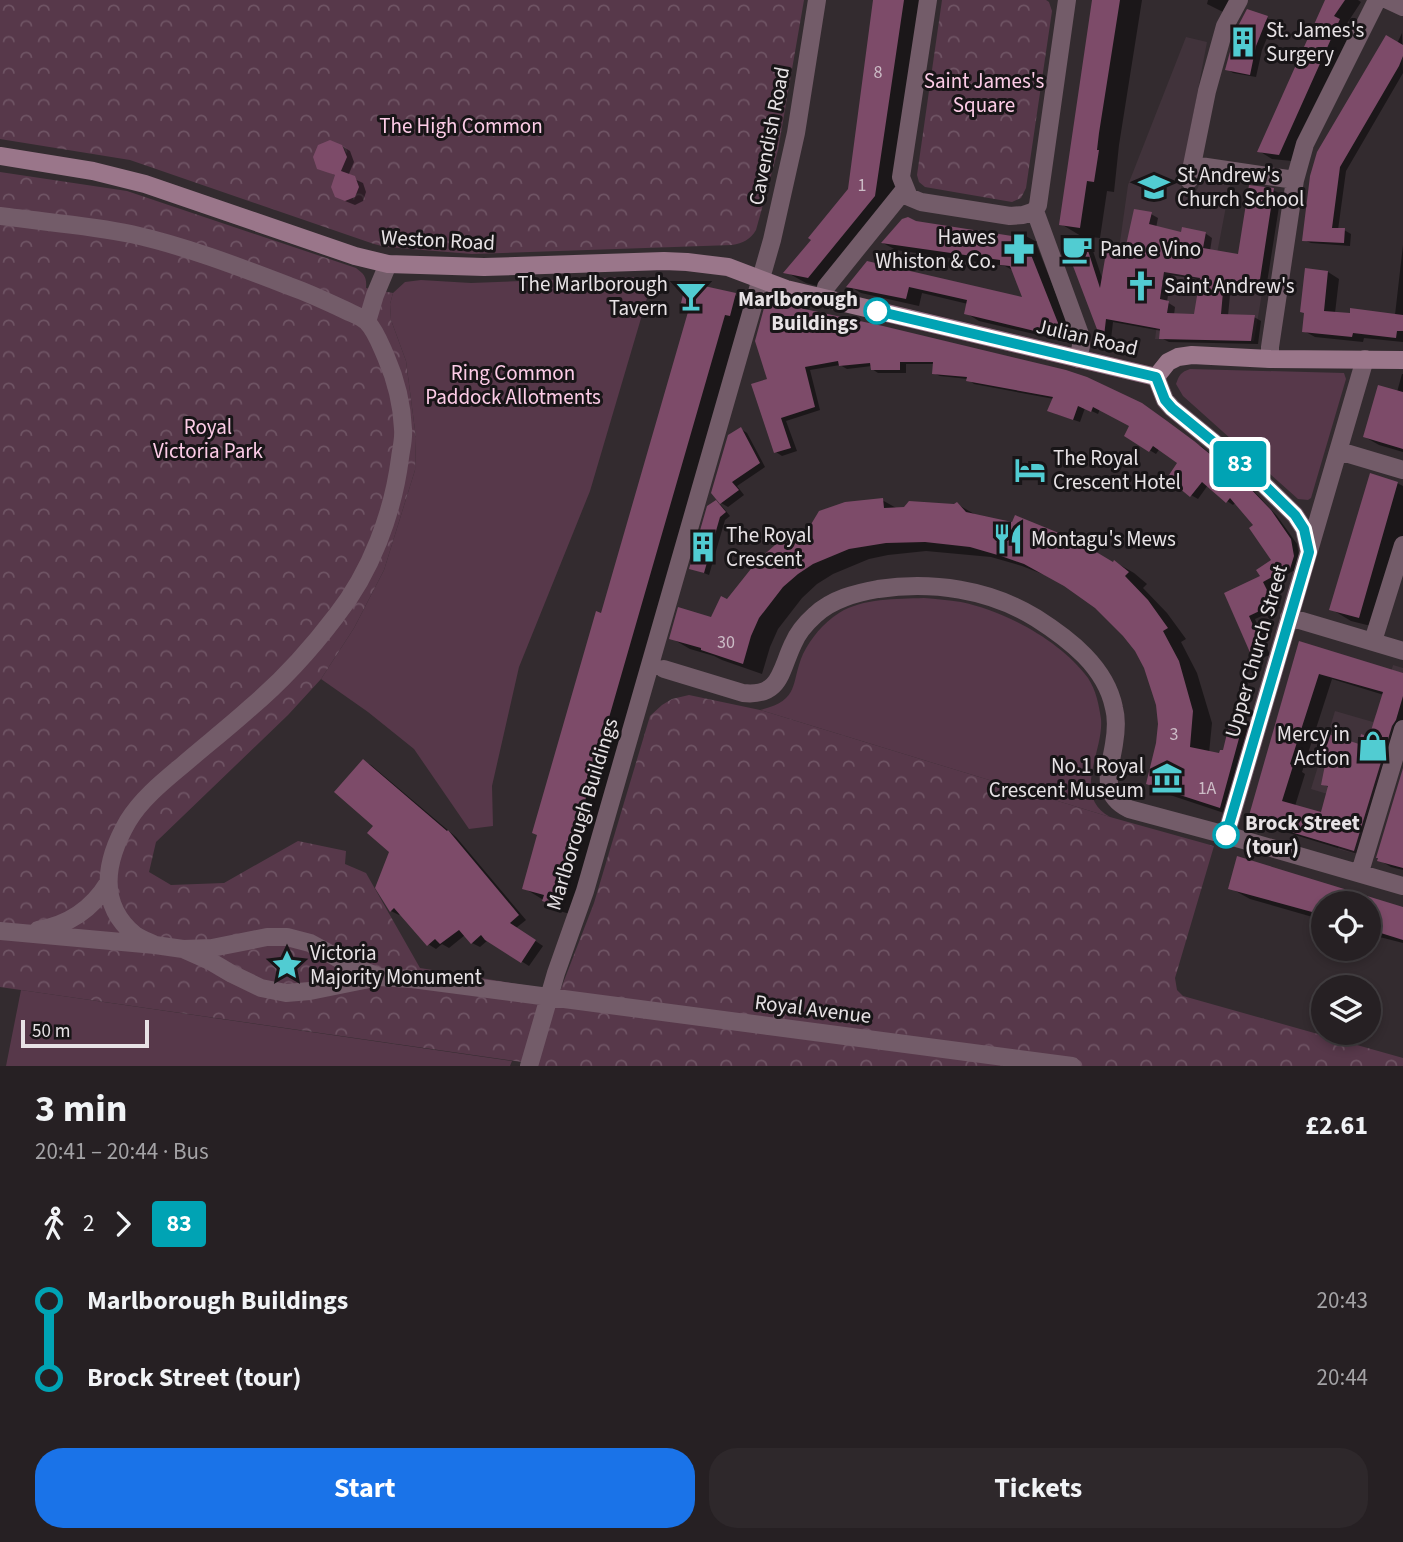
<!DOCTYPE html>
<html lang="en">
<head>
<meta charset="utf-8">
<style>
  :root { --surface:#262023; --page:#2e282b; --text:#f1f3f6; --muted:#a4a3a6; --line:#423e41; --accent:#1a73e8 }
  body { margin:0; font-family:"Source Sans 3",sans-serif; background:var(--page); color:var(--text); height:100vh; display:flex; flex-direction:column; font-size:26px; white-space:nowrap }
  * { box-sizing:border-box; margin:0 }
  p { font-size:23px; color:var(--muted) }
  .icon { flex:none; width:38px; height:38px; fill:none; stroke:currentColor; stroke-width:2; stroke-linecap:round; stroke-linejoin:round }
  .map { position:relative; height:1066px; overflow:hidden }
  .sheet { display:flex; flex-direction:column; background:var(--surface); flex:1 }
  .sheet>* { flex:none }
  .badge { padding:0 14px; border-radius:5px; font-size:24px; line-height:46px }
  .controls { position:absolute; left:1311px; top:891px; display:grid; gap:14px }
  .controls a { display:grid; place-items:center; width:70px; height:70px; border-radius:50%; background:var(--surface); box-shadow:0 4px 10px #0003,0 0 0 2px var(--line); font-size:35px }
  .scale { position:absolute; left:21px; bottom:18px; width:128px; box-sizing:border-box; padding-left:7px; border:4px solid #e7e2e5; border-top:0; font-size:19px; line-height:24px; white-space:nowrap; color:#e7e2e5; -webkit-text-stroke:5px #181517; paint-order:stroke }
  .map>.badge { position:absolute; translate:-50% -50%; box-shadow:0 0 0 4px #fff }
  .legs { display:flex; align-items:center; gap:10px; height:77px; padding:0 35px; font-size:23px }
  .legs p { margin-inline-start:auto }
  .overview { display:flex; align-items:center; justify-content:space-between; height:119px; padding:0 35px }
  h1 { font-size:38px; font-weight:700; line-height:52px }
  .action { display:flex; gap:14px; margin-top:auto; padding:14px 35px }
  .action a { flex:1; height:80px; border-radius:28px; background:var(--accent); color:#fff; font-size:28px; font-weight:700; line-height:80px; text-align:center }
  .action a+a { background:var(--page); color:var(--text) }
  ul { padding:0 35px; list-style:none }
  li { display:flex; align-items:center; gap:24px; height:77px; font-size:26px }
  li i { display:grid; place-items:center; width:10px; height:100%; margin:0 9px; background:currentColor }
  li i::after { content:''; width:18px; height:18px; margin:-9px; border:5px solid; border-radius:50%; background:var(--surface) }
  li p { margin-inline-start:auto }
  li:first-child i { background:linear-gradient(#0000 50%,currentColor 0) }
  li:last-child i { background:linear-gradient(currentColor 50%,#0000 0) }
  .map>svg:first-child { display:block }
</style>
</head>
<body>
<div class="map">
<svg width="1403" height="1066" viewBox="0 0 1403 1066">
  <defs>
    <pattern id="park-crowns" width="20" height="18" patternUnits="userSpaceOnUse" patternTransform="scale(1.75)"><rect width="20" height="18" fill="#57384a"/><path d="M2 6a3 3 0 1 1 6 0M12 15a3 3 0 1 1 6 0" fill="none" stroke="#6f5464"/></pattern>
  </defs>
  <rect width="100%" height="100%" fill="#332b2f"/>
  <path fill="#41333b" d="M1186,37L1207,42L1184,164L1181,189L1196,192L1202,178L1210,176L1231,180L1213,275L1218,280L1263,287L1254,341L1155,339L1164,273L1126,250L1119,249L1128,185Z
    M1393,665L1403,668V695L1356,854L1338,849L1350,801L1311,789L1335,711L1373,722L1376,714H1379Z"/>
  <path fill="#57384a" d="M624,277L647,278V298L590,491L519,667L492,786L493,826L469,829L414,749L368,712L321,679L354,628L384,570L415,470L416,438L406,361L391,320L390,304L393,293L405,282L421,280L471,283Z
    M1190,369L1344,373L1346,379L1311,498L1308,500L1298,499L1183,396L1176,384C1179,375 1181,372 1190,369Z
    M924,598C936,599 949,600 961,602C1005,611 1061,641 1088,678C1096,690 1099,705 1101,719C1104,752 1071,795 1110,817L760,710C801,700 790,684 803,654C811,638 823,623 839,613C863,598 896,599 924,598Z
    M21,990L512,1061L510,1066H6Z"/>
  <path fill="url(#park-crowns)" d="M0,0H804L778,150L756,230C750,240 743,243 732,245L472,254L386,247L374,244L130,160L0,139Z
    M942,0H1046L1049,2L1052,11L1026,188L1021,198L1012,202L925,187L919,182L917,175Z
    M0,172L127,191L356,268C364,274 367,277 366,288L393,293L390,304L391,320L406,361L416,438L415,470L384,570L354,628L321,679L288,715L156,842L149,872L171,885L224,883L298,841L346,851L345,864L366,873L420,968L560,991L594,903L650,716L662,705L672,699L689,695L760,710L1110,817L1214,846L1175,978L1177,990L1183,996L1403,1058V1066H536L522,1062L0,987Z"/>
  <path fill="#0007" fill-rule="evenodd" d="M874,0H926L895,208L829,289L806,283L786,272L813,240L849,190Z
    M1094,0H1142L1119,145L1114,192L1107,191L1100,238L1081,236L1061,224Z
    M1208,0H1234L1227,14L1207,4Z
    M1327,0H1358L1361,2L1346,25L1352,28L1292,161L1272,159L1259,151Z
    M1248,11L1274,21L1262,50L1256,77L1233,73L1227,69Z
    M1402,33L1403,73L1346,171L1338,230H1344L1351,234L1350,246L1311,243L1304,240Z
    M342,146L350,151L354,162L348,176L363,183L366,192L363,201L355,205L345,201L337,176L319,168Z
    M1273,190L1281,194L1266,289L1231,284L1228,316L1254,317L1261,321L1258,344L1169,342L1161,338L1162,331L1113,322L1110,348L1104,344L1067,246L1084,240L1091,245L1103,281L1127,252L1151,214L1158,218L1156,228L1183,235L1205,233L1212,238L1210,251L1239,256ZM1171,275L1202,280L1195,315H1174L1175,307L1167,302Z
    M916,223L1012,238L1022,234L1035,241L1076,344L979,321L966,313L968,304L922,293L919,306L861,293L849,286L867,263L1025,300L1014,271L1005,266L896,250L883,243Z
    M1403,245V342L1364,338L1363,342L1315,337L1304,331L1306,270L1328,272L1339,279L1335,313L1395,315Z
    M735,295L754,306L574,915L563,912L524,888L691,307L683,302Z
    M883,328L1201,446L1251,488L1277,516L1297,544L1300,560L1296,571H1293L1268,586L1280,608L1255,619L1270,655L1259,659L1253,655L1227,594L1262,577L1274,560L1255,525L1236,502L1233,505L1227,501L1208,485L1198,499L1191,495L1169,477L1180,463L1160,448L1156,454L1126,436L1131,425L1100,409L1098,414L1085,408L1080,422L1056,414L1054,399L974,384L968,379L940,376L933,373L934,364H906V373H878L872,369V366L847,369L840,365L810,370L820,410L786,421L797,451L782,456L776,452L754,385Z
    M1402,374H1403V452L1379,445L1365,437L1397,392Z
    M741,429L747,433L765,467L737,486L744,495L728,507L721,503Z
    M1397,483L1403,486V546L1379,628L1351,621L1331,609Z
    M882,500L898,509L954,506L957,504L976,515L1076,542L1113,564L1115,562L1134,573L1147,584L1143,588L1167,613L1186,639L1181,642L1197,673L1212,723L1209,753L1221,755L1225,752L1231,723L1244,722L1263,733L1239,818L1167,794L1148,783L1158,744L1159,724L1157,704L1152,685L1137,650L1097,607L1070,588L1045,575L1022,566L991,557L926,551L888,555L869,559L833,574L817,584L802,598L778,629L770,647L762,674L722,660L714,656L690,649L671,638L711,620L728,601L796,535L804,539Z
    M716,502L721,505L730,516L725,520L709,575L691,568Z
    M1300,643L1403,675V737L1367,857L1263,825L1250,818ZM1332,679L1384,695L1370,739L1360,746L1323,784L1330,788L1322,814L1295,806L1305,774L1302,772Z
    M363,761L371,765L456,837L526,920L516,928L543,946L529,966L488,940L480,947L472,943L465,935L449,948L442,944L436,949L428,944L401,913L399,915L391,911V851L376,825Z
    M1403,775V870L1391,867L1379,860Z
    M1238,859L1403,909V943L1368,934V903H1323V920L1250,899L1230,888Z"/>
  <path fill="#7d4b69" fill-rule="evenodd" d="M873,0H904L875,196L808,278L783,273L811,240L808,238L848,189Z
    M1092,0H1120L1099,133L1097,150H1099L1094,182L1087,181L1080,228L1059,225Z
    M1325,0H1345L1334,16L1340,19L1279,155L1257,152Z
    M1247,9L1268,16L1256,46L1250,75L1225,70L1236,30Z
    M1386,35L1403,45V56L1399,66L1340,167L1332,228H1345L1344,243L1302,241L1310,176L1317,152Z
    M330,140L342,145L347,157L341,171L355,176L359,187L355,197L345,201L335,197L331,187L335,175L317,169L313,157L318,145Z
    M1249,185L1274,188L1259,286L1224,281L1221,314L1255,315L1251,341L1159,339L1160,329L1106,319L1103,345L1065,245L1084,238L1100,288L1107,247L1125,250L1134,209L1152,212L1149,224L1181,232L1182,227L1206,232L1203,248L1238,254ZM1164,272L1200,278L1194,314L1167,313L1169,301L1160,299Z
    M908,217L916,221L1012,236L1022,232L1064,338L964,314L967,300L909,287L906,299L846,287L867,261L1022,297L1010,266L1000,265V260L881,243L902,219Z
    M1305,268L1328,271L1324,311L1350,313V308L1403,315V331H1397L1396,338L1353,333L1352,337L1302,332L1304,313L1300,312Z
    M686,282L736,293L730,316L725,315L717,343L555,905L542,901L544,895L522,889L537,835L532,833L596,611L601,613L690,305L681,303Z
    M772,302L883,326L1066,370L1087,377L1142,403L1167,421L1194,441L1244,482L1271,510L1291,539L1294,556L1290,569H1286L1263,582L1274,604L1249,616L1265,652L1252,657L1224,593L1260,576L1256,570L1271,560L1249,528L1253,525L1230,498L1226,503L1202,482L1190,497L1167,478L1177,463L1153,446L1149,452L1124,436L1129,426L1093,407L1091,412L1078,406L1073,420L1047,411L1053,397L966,381L967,377L932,374L933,362H900V370H871L870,363L839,366L838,361L805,367L815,407L781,418L791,448L774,453L751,384L767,379L755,341L764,308Z
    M1378,385L1403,392V449L1363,437Z
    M741,427L760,463L732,482L739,490L720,504L711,493L728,435Z
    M1370,473L1398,482L1359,618L1329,610Z
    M883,498L884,508L904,507L909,501L954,504L957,502L966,512L1012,522L1015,515L1076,540L1083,543L1087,551L1093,550L1113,562L1114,560L1129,572L1125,576L1148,600L1168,628L1163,631L1179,661L1193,711L1190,747L1219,753L1220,750H1223L1230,721L1244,720L1220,808L1146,784L1156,743L1158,724L1156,705L1144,668L1135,651L1123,636L1095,608L1064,586L1024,564L1001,556L970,547L925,542L886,543L849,549L813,564L798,574L783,587L759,618L751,636L743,664L701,650V648L669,639L678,607L711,617L721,596L727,599L758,560L775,545L796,533L801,541L819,511L845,502Z
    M716,500L726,512L720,517L704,573L689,569L707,506Z
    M1299,641L1403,673V696L1396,720L1392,726L1354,851L1248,819ZM1319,674L1383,692L1369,737L1361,734L1359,744L1328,734L1319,763L1325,765L1321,785L1328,786L1321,812L1282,801L1293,766L1290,764Z
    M363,759L447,831L448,830L519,915L510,923L536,940L521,963L485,940L481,935L471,944L459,930L440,944L435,939L427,946L394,908L390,912L375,888L389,852L367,833L373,826L334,792Z
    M1403,768V868L1377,861L1378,858H1376Z
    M1237,856L1403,907V940L1368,929V903H1323V915L1228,889Z"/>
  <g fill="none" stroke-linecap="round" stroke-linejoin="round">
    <path stroke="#735c69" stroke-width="18" d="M928,0L901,177L909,197L921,202L1010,216L1023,215L1035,211L1038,205L1067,0
      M1388,0L1403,7
      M1193,165L1295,180
      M1189,180L1207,91L1225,26L1239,0
      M1035,211L1081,337V346L1078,359
      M0,216C43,222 88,225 131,234C185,246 237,266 289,286C309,293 328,302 347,311C353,314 362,317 367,322C376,331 381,346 386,357C396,380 402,405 403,429C404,439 401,449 400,458C393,513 371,572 336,616C311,649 282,681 250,708C229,727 206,745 184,764C165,780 142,798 128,821C106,859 96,903 135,935C141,939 149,942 155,945
      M824,298L826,287L905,189
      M367,322L375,295L388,264
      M1270,359V347L1295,180L1305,144L1377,0
      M1156,377L1165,400L1172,408L1254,475L1295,515L1304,529L1309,551
      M1339,451L1403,470
      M1289,617L1403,651
      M1373,641L1403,545
      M664,669L743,693C781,697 780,671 793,644C798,632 806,623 815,615C832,599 856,593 878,589C932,581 989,589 1036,618C1069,639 1106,667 1114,708C1117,719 1116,732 1114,744C1110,770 1099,794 1129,809L1226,835L1403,886
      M1226,835L1365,359
      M1360,872L1403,729
      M38,930C68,925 92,909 108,883
      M0,931L155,945L183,949L212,948L267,937H287L310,943L356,968L379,977
      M183,949L210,961L232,974L261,988L286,993L310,991L379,977L412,979L1072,1066
      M529,1066L556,973L585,891L772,240L796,133L817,0"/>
    <path stroke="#9a768a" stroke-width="18" d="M0,156L93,171L145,184L355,256L388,264L484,267L664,261L687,262L728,267L786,289L1156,377L1168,362L1178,357L1192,355L1270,359L1403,360"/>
  </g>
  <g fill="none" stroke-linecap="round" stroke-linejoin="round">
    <g stroke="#fff" stroke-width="16">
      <path id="line-1" d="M877,311L1156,377L1165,400L1172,408L1254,475L1295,515L1304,529L1309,552L1226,835"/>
    </g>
    <use href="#line-1" stroke="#00a3b4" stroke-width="10"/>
  </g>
  <defs>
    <g id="building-bare" transform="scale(2.415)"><path d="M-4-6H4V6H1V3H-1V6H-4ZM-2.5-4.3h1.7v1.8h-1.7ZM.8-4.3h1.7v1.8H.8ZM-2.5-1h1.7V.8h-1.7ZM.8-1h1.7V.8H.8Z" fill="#51ccd2" stroke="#181517" stroke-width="2.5" paint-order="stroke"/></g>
    <g id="school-bare" transform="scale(2.415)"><path d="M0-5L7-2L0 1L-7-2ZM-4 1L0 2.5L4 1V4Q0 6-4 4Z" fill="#51ccd2" stroke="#181517" stroke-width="2.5" paint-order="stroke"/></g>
    <g id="pharmacy-bare" transform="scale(2.415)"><path d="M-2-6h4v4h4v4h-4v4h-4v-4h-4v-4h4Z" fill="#51ccd2" stroke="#181517" stroke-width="2.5" paint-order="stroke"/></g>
    <g id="cafe-bare" transform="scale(2.415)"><path d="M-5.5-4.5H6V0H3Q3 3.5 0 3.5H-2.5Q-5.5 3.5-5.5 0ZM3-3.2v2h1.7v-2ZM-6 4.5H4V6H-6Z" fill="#51ccd2" stroke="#181517" stroke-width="2.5" paint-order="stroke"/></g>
    <g id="church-bare" transform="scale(2.415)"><path d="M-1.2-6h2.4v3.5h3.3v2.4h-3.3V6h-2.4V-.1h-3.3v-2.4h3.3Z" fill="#51ccd2" stroke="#181517" stroke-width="2.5" paint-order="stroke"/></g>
    <g id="bar-bare" transform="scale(2.415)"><path d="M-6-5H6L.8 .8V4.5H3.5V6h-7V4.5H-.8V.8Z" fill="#51ccd2" stroke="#181517" stroke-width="2.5" paint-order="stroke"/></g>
    <g id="hotel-bare" transform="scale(2.415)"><path d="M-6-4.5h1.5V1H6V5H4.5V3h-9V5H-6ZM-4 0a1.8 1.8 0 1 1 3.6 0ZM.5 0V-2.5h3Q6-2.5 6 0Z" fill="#51ccd2" stroke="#181517" stroke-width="2.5" paint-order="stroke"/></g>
    <g id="restaurant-bare" transform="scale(2.415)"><path d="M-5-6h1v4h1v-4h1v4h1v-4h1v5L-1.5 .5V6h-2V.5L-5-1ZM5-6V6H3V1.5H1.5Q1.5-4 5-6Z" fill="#51ccd2" stroke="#181517" stroke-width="2.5" paint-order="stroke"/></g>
    <g id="shop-bare" transform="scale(2.415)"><path d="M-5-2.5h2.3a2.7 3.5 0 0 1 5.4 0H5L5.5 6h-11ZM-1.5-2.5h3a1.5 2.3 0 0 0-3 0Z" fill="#51ccd2" stroke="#181517" stroke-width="2.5" paint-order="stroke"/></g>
    <g id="museum-bare" transform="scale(2.415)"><path d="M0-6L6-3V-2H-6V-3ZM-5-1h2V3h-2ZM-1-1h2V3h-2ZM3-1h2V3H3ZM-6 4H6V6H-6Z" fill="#51ccd2" stroke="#181517" stroke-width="2.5" paint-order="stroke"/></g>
    <g id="sight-bare" transform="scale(2.415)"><path d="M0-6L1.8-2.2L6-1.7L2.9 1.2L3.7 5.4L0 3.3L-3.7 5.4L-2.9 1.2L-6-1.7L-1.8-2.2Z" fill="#51ccd2" stroke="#181517" stroke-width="2.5" paint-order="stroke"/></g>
  </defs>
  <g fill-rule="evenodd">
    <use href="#building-bare" x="1243" y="42"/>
    <use href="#school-bare" x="1154" y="187"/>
    <use href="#pharmacy-bare" x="1019" y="249"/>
    <use href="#cafe-bare" x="1077" y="249"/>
    <use href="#church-bare" x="1141" y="286"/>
    <use href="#bar-bare" x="691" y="296"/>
    <use href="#hotel-bare" x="1030" y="470"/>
    <use href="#restaurant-bare" x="1008" y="539"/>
    <use href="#building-bare" x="703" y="547"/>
    <use href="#shop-bare" x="1373" y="746"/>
    <use href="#museum-bare" x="1167" y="778"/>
    <use href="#sight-bare" x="287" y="965"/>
  </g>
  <g fill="#fff" stroke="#00a3b4" stroke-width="3.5">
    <circle cx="877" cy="311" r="12"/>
    <circle cx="1226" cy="835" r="12"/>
  </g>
  <g text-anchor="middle" stroke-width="6" stroke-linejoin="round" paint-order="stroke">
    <g font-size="18" fill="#ccbcc6">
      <text x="878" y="78">8</text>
      <text x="862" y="191">1</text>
      <text x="726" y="648">30</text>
      <text x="1174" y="740">3</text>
      <text x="1207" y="794">1A</text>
    </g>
    <g font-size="21" fill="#e7e2e5" stroke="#181517" text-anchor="start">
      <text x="1266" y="37">St. James's<tspan x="1266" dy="24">Surgery</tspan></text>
      <text x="1177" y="182">St Andrew's<tspan x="1177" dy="24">Church School</tspan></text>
      <text x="996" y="244" text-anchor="end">Hawes<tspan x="996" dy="24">Whiston &amp; Co.</tspan></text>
      <text x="1100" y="256">Pane e Vino</text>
      <text x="668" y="291" text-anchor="end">The Marlborough<tspan x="668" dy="24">Tavern</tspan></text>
      <text x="1164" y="293">Saint Andrew's</text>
      <text x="1053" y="465">The Royal<tspan x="1053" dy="24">Crescent Hotel</tspan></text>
      <text x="726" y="542">The Royal<tspan x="726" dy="24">Crescent</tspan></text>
      <text x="1031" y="546">Montagu's Mews</text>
      <text x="1350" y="741" text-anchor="end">Mercy in<tspan x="1350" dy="24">Action</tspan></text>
      <text x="1144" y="773" text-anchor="end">No.1 Royal<tspan x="1144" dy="24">Crescent Museum</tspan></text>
      <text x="310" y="960">Victoria<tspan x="310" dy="24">Majority Monument</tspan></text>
    </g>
    <g font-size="21" fill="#fdcce7" stroke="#181517">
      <text x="984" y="88">Saint James's<tspan x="984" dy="24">Square</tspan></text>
      <text x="461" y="133">The High Common</text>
      <text x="513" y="380">Ring Common<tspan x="513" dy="24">Paddock Allotments</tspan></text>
      <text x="208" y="434">Royal<tspan x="208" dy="24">Victoria Park</tspan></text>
    </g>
    <g font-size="21" fill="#e7e2e5" stroke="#181517">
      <text transform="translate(769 136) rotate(-79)" y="7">Cavendish Road</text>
      <text transform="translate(438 240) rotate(3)" y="7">Weston Road</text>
      <text transform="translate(1087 337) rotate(13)" y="7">Julian Road</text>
      <text transform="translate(1256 651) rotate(-74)" y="7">Upper Church Street</text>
      <text transform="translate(582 814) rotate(-73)" y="7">Marlborough Buildings</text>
      <text transform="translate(813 1009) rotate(7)" y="7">Royal Avenue</text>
    </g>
    <g font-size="21" font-weight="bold" fill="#e7e2e5" stroke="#181517" text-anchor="end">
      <text x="858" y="306">Marlborough<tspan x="858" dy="24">Buildings</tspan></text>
      <text x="1245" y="830" text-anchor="start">Brock Street<tspan x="1245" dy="24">(tour)</tspan></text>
    </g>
  </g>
</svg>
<div class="controls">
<a><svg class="icon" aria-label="locate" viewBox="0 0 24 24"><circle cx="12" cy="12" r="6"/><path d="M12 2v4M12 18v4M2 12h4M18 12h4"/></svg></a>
<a><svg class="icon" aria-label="layers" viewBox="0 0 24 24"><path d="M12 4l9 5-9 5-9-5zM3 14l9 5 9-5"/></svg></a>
</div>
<div class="scale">50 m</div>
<b class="badge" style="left:1240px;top:464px;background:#00a3b4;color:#fff">83</b>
</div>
<section class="sheet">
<div class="overview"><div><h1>3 min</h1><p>20:41 – 20:44 · Bus</p></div><b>£2.61</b></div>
<div class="legs"><svg class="icon" aria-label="walk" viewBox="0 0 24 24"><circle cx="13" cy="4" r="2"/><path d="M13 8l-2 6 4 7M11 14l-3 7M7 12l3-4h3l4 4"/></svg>2<svg class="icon" aria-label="forward" viewBox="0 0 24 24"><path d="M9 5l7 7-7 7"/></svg><b class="badge" style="background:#00a3b4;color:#fff">83</b></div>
<ul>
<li><i style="color:#00a3b4"></i><b>Marlborough Buildings</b><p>20:43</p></li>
<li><i style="color:#00a3b4"></i><b>Brock Street (tour)</b><p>20:44</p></li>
</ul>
<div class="action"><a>Start</a><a>Tickets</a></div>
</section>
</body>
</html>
